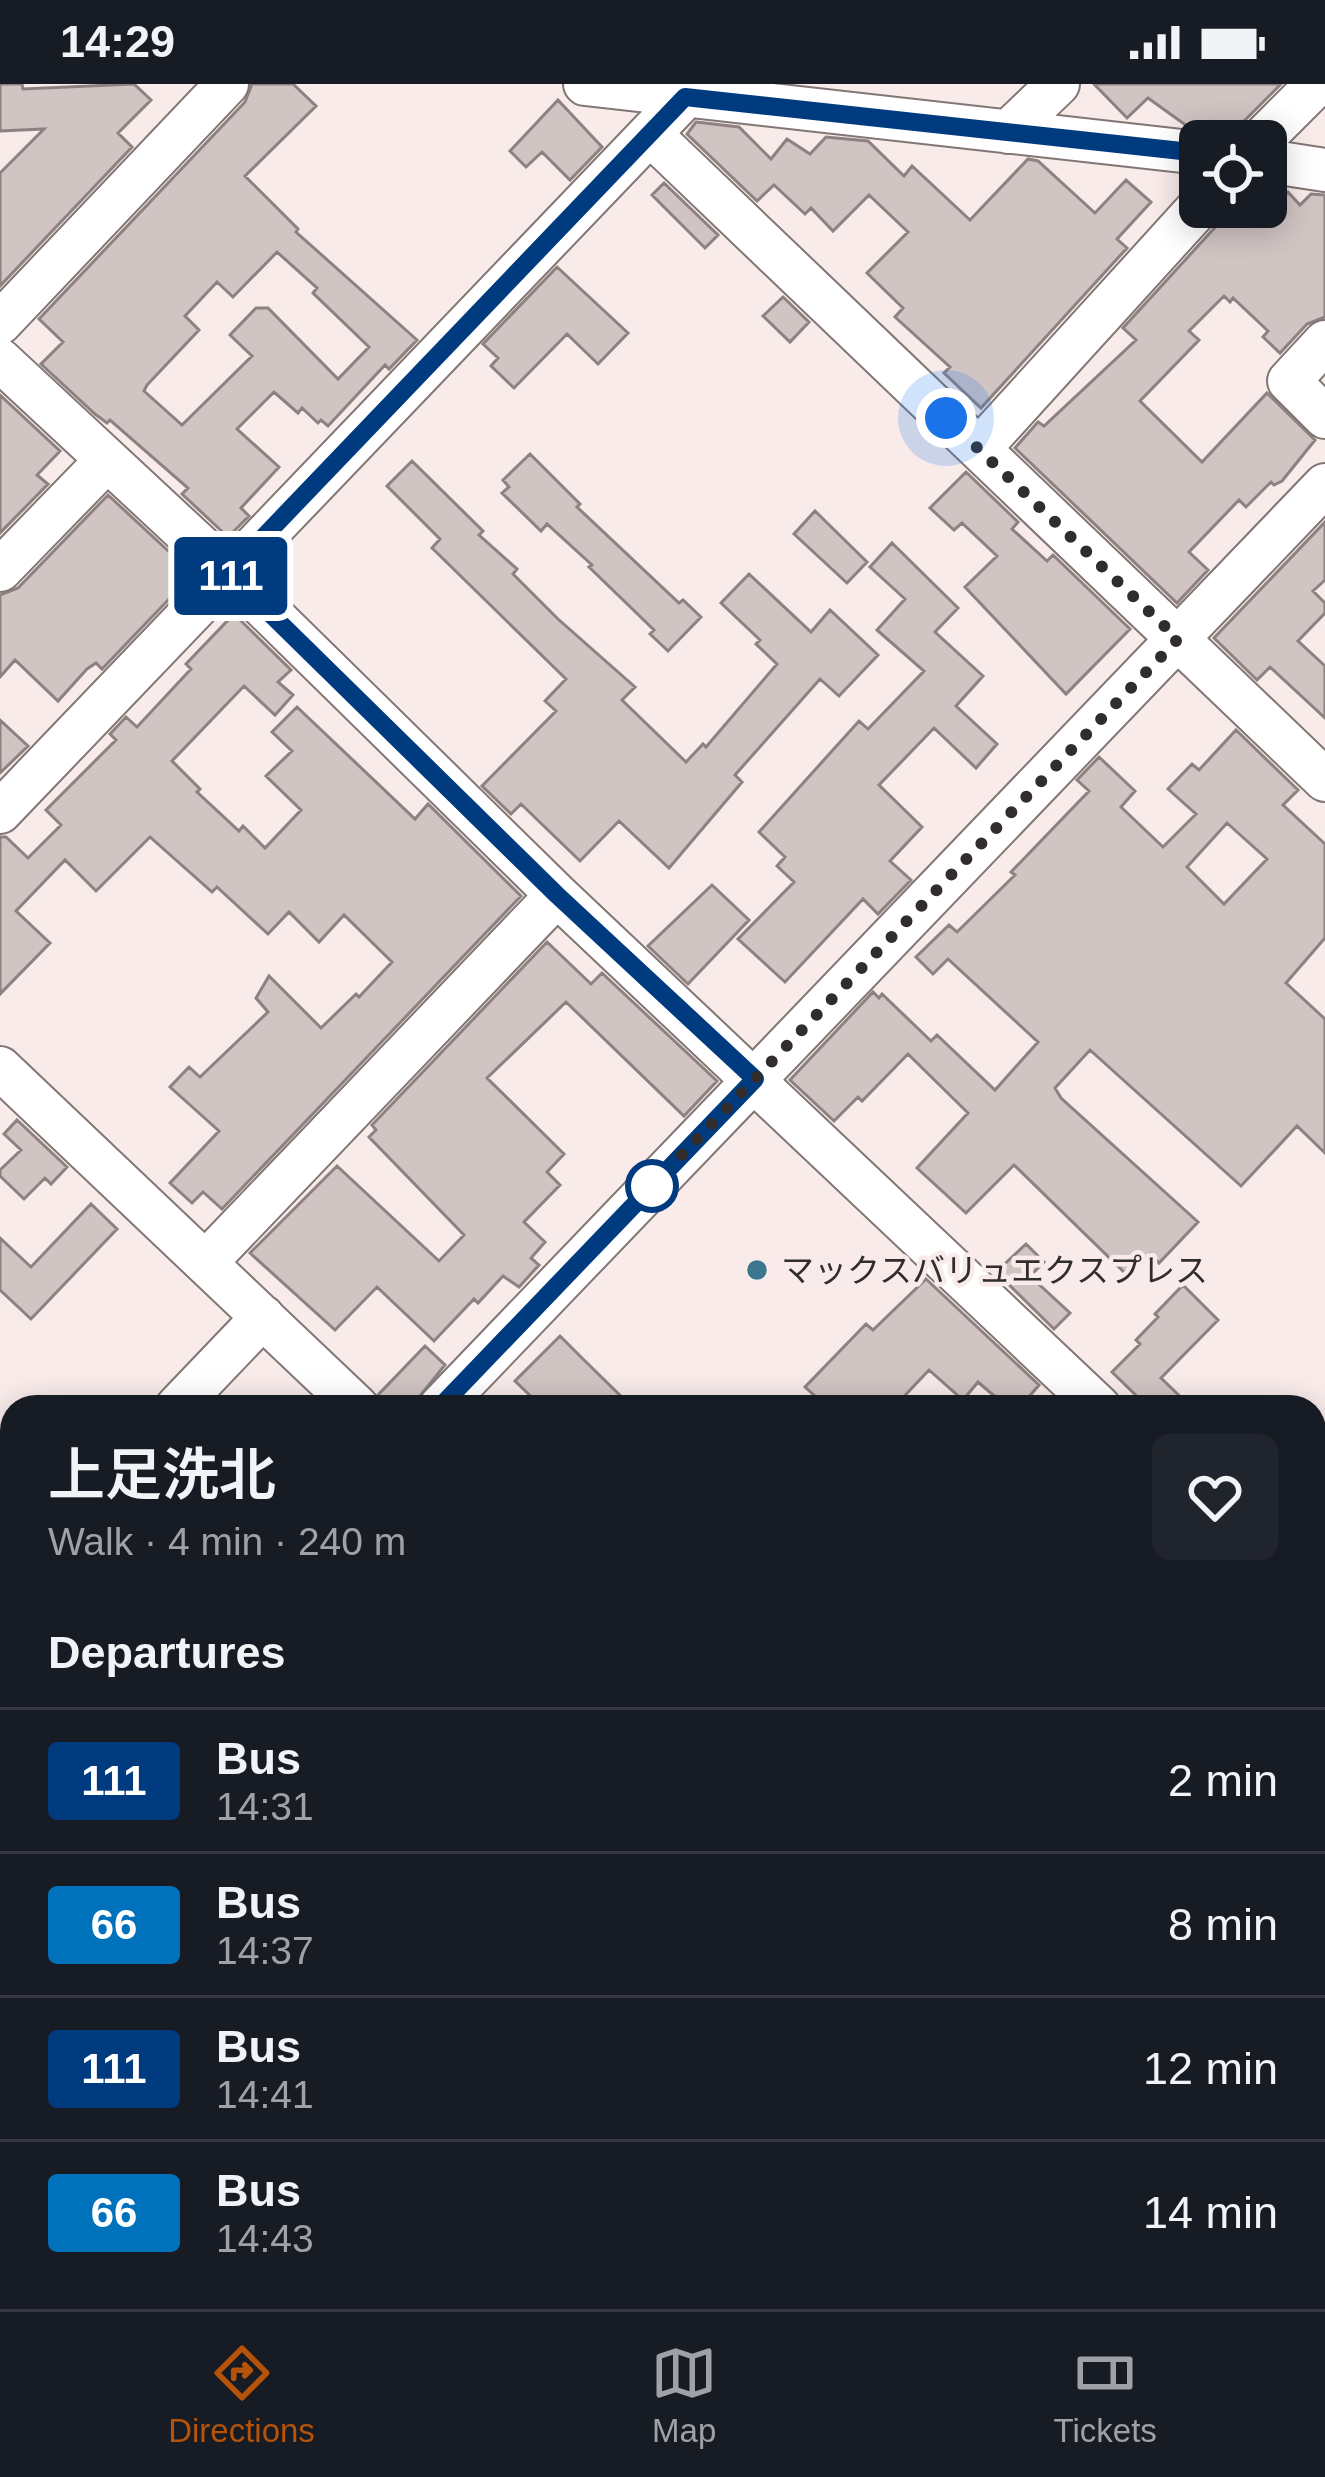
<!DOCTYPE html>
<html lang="en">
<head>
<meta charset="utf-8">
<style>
  :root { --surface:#171b24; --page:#20242c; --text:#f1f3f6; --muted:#9ea1a6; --line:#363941; --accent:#b45309 }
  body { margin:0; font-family:Arial,"Noto Sans JP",sans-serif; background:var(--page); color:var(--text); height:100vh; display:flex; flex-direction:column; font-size:45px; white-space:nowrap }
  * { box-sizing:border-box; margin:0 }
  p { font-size:39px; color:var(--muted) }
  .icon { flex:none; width:66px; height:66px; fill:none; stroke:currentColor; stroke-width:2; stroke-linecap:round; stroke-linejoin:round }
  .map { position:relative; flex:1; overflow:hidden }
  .sheet { position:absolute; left:0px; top:1311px; width:1326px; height:915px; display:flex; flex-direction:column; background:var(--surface); border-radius:36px 36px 0 0; box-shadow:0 6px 30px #0003 }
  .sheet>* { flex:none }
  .badge { padding:0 24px; border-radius:9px; font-size:42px; line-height:78px }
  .controls { position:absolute; left:1179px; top:36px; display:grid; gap:24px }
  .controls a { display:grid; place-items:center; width:108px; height:108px; border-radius:18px; background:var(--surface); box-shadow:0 6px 30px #0003; font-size:60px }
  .you { position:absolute; width:60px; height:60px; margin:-30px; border:9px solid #fff; border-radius:50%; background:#1a73e8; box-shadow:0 0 0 18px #1a73e833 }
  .map>.badge { position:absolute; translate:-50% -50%; box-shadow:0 0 0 6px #fff }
  h2 { padding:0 48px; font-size:45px; line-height:108px }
  .round { display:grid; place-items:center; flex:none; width:126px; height:126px; border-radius:18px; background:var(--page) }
  .summary { display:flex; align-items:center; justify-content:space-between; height:204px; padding:0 48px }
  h1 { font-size:57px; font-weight:600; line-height:90px }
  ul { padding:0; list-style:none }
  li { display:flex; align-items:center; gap:36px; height:144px; padding:0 48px; border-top:3px solid var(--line) }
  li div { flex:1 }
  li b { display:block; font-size:45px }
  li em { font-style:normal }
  li .badge { min-width:132px; font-weight:700; text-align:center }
  .status { display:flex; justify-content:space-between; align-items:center; height:84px; padding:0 60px; background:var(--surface); direction:ltr }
  .status svg { height:33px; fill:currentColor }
  .menu { display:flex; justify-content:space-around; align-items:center; height:168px; border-top:3px solid var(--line); background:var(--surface); font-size:33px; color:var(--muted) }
  .menu a { display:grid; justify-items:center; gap:6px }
  .menu .current { color:var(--accent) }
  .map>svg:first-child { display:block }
</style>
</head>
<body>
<div class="status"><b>14:29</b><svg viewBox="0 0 49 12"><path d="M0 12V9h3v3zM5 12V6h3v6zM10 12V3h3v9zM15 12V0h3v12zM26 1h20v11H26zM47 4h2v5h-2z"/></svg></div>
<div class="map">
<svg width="1325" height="2225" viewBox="0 0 1325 2225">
  <rect width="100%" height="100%" fill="#f8ebea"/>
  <path fill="#d0c5c3" stroke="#8d8280" stroke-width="3" fill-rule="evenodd" d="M0,0H22L23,5L134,0L151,16L118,49L132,63L0,202V89L44,45L0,47Z
    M252,0H293L316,22L245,92L298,145L296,148L417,256L389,285L385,281L328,342L321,336L318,339L302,324L298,329L274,308L237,345L279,383L241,424L249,432L228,453L182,410L188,404L110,336L107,339L95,330L41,280L63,258L39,235L245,18ZM277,168L317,204L313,209L369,263L338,295L268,224H256L230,251L252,272L182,341L144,307L147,301L199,246L185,232L217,198L233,213Z
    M1094,0H1281L1242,39L1235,54L1222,53L1208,40L1204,44L1187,42L1148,14L1127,34Z
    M558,16L602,63L570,96L542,68L526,83L510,67Z
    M696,38L739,43L771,75L787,55L810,70L826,53L868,57L904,92L912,82L970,136L1028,75L1038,77L1095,129L1126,96L1151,118L1117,155L1127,164L981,324L944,289L950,283L895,233L903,224L867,189L908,148L869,111L833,147L811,124L805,130L774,101L757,117L687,50Z
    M664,99L718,151L705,164L652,111Z
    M1266,103L1283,114L1288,108L1300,121L1311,110L1325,111V233L1307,240L1280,269L1263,253L1268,247L1233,214L1230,218L1224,212L1189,247L1199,256L1140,317L1202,378L1267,309L1315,356L1282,397L1274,401L1271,398L1246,423L1239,416L1189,468L1208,486L1177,519L1015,364L1038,338L1044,342L1136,256L1123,244L1219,139L1225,123H1266Z
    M557,183L628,249L598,280L567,250L514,304L491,282L498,274L483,260Z
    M783,213L809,238L790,258L763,232Z
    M0,311L60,367L37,391L48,400L0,449Z
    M530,370L580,420L577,423L679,519L683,516L701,533L668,567L650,550L654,546L589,483L592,481L547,440L541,447L502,409L509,403L503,396Z
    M412,377L483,447L479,451L517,485L513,490L558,535L635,603L622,616L686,678L703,660L706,663L777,580L756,560L760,556L721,519L749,490L811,548L830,526L878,571L839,612L820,595L735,691L742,698L669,784L619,737L580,777L521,720L511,730L482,702L556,627L545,617L566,595L432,464L440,455L387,402Z
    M966,388L1018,438L1012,445L1047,477L1053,471L1130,545L1066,610L965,503L997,472L962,439L954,446L930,424Z
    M108,411L193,490L102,585L96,579L87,585L58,617L15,576L0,593V511L18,504Z
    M815,427L867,478L847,499L794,450Z
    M1325,438V496L1313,507L1325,519V529L1298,557L1325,582V634L1270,583L1257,596L1214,554Z
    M892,459L958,524L935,548L983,592L956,622L997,660L976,684L934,644L879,701L922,743L890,777L911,796L878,830L863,815L785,898L738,855L794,798L777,782L785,773L759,748L859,637L868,645L924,587L877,546L905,515L870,483Z
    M234,530L291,586L278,598L293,611L275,631L244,602L172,677L200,705L197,708L239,747L243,742L265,764L301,726L266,692L292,667L272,648L297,623L415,735L428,720L521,812L222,1125L203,1108L192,1119L170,1099L219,1047L170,1003L189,983L200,993L268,928L256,914L269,892L321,944L356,910L359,913L392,878L344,831L319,858L289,828L268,850L217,803L212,808L150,753L96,807L65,776L16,827L50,859L0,910V753H6L28,774L61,741L46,726L116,656L110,650L126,633L137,643L191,585L186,580Z
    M0,636L28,662L0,689Z
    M1236,646L1298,706L1283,721L1325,760V854L1286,899L1325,935V1069L1297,1042L1241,1102L1090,966L1055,1004L1061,1014L1198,1138L1159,1179L1150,1170L1127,1191L1014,1081L966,1129L917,1084L968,1029L908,970L862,1017L858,1013L834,1037L790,996L873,908L879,914L882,910L931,957L937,951L995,1006L1038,958L948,875L933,890L916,873L949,841L957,848L1015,791L1011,788L1089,707L1077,696L1099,673L1135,707L1121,723L1163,763L1196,730L1168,705L1192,680L1199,686ZM1227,739L1267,775L1224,820L1187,783Z
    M712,801L749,836L688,900L648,862Z
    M547,858L591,900L602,889L717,997L684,1032L566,918L487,994L564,1070L547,1088L560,1101L524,1138L545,1158L531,1174L539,1181L519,1203L503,1192L478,1219L474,1215L434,1257L377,1203L335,1246L250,1169L337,1082L439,1177L464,1151L369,1053L376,1046L372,1041Z
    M17,1036L67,1083L51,1100L45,1094L24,1115L0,1092V1086L21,1066L4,1050Z
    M91,1120L117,1145L31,1235L0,1206V1154L31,1183Z
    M1026,1160L1044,1178L1030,1192L1070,1229L1054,1245L996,1188Z
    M926,1195L1039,1301L1020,1323H1007L978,1298L963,1316L929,1286L894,1323H827L805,1303L866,1240L873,1246Z
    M1183,1201L1218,1236L1161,1294L1191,1323H1148L1112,1288L1140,1260L1136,1256L1158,1233L1155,1230Z
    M560,1252L585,1277L632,1323H542L515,1297Z
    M425,1262L445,1281L411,1323H382L378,1311Z"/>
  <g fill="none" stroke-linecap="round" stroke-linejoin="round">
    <g stroke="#817674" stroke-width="46">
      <path id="minor" d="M585,0L1200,69
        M1008,48L1058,0
        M651,51L1325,696
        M1260,57L1317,0
        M1266,77L1325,86
        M0,239L227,0
        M1325,258L1289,297L1325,333
        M0,276L229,489L557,811L1099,1323
        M979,365L1200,122
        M0,486L106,377
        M0,728L685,13
        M0,984L357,1323
        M206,1178L557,811
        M177,1323L263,1233
        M440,1323L1325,401
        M1314,1381L1325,1369
        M1314,1528L1325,1538
        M1314,1608L1325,1601
        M0,1644L12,1656
        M0,1779L12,1766
        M1314,1885L1325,1873
        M0,1949L12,1961
        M0,2035L12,2024
        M1314,2122L1325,2110
        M0,2204L12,2203
        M439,2214V2225
        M895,2214L917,2225
        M1296,2214L1308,2225
        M754,2225L764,2214"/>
    </g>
    <use href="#minor" stroke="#fff" stroke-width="42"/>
  </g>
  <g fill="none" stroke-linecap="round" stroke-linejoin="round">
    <g stroke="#fff" stroke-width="27">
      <path id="line" d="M440,1323L755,995L557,811L229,489L685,13L1200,69"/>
    </g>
    <use href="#line" stroke="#003b80" stroke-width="18"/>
    <path stroke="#312d2c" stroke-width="12" stroke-dasharray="0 21.6" d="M652,1102L1178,555L946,334"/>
  </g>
  <circle fill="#fff" stroke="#003b80" stroke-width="6" cx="652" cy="1102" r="24"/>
  <circle fill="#3a768d" stroke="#f8ebea" stroke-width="4.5" cx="757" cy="1186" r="12"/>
  <g text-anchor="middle" stroke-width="9" stroke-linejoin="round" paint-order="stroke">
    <g font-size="33" fill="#312d2c" stroke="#f8ebea" text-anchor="start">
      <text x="781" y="1198">マックスバリュエクスプレス</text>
    </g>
  </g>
</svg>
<div class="controls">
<a><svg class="icon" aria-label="locate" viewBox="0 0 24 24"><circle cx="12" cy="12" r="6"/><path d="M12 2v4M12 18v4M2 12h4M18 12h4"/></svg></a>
</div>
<div class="you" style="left:946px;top:334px"></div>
<b class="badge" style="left:231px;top:492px;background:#003b80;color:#fff">111</b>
<section class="sheet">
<div class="summary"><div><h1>上足洗北</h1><p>Walk · 4 min · 240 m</p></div><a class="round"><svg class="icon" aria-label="heart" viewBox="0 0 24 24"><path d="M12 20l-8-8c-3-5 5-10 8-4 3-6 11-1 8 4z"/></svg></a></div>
<h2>Departures</h2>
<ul>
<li><span class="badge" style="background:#003b80;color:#fff">111</span><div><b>Bus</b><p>14:31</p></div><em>2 min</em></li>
<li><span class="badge" style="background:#0072bc;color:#fff">66</span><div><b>Bus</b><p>14:37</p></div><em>8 min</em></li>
<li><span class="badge" style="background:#003b80;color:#fff">111</span><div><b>Bus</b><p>14:41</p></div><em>12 min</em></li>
<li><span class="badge" style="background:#0072bc;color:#fff">66</span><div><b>Bus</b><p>14:43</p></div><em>14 min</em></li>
</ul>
</section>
</div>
<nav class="menu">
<a class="current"><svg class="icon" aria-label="directions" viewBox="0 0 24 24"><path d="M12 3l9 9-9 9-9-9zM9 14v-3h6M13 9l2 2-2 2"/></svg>Directions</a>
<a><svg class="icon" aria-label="map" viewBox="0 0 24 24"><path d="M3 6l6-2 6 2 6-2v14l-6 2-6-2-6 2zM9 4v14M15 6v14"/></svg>Map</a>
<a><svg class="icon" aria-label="tickets" viewBox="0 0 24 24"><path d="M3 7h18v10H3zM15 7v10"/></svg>Tickets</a>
</nav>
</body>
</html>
